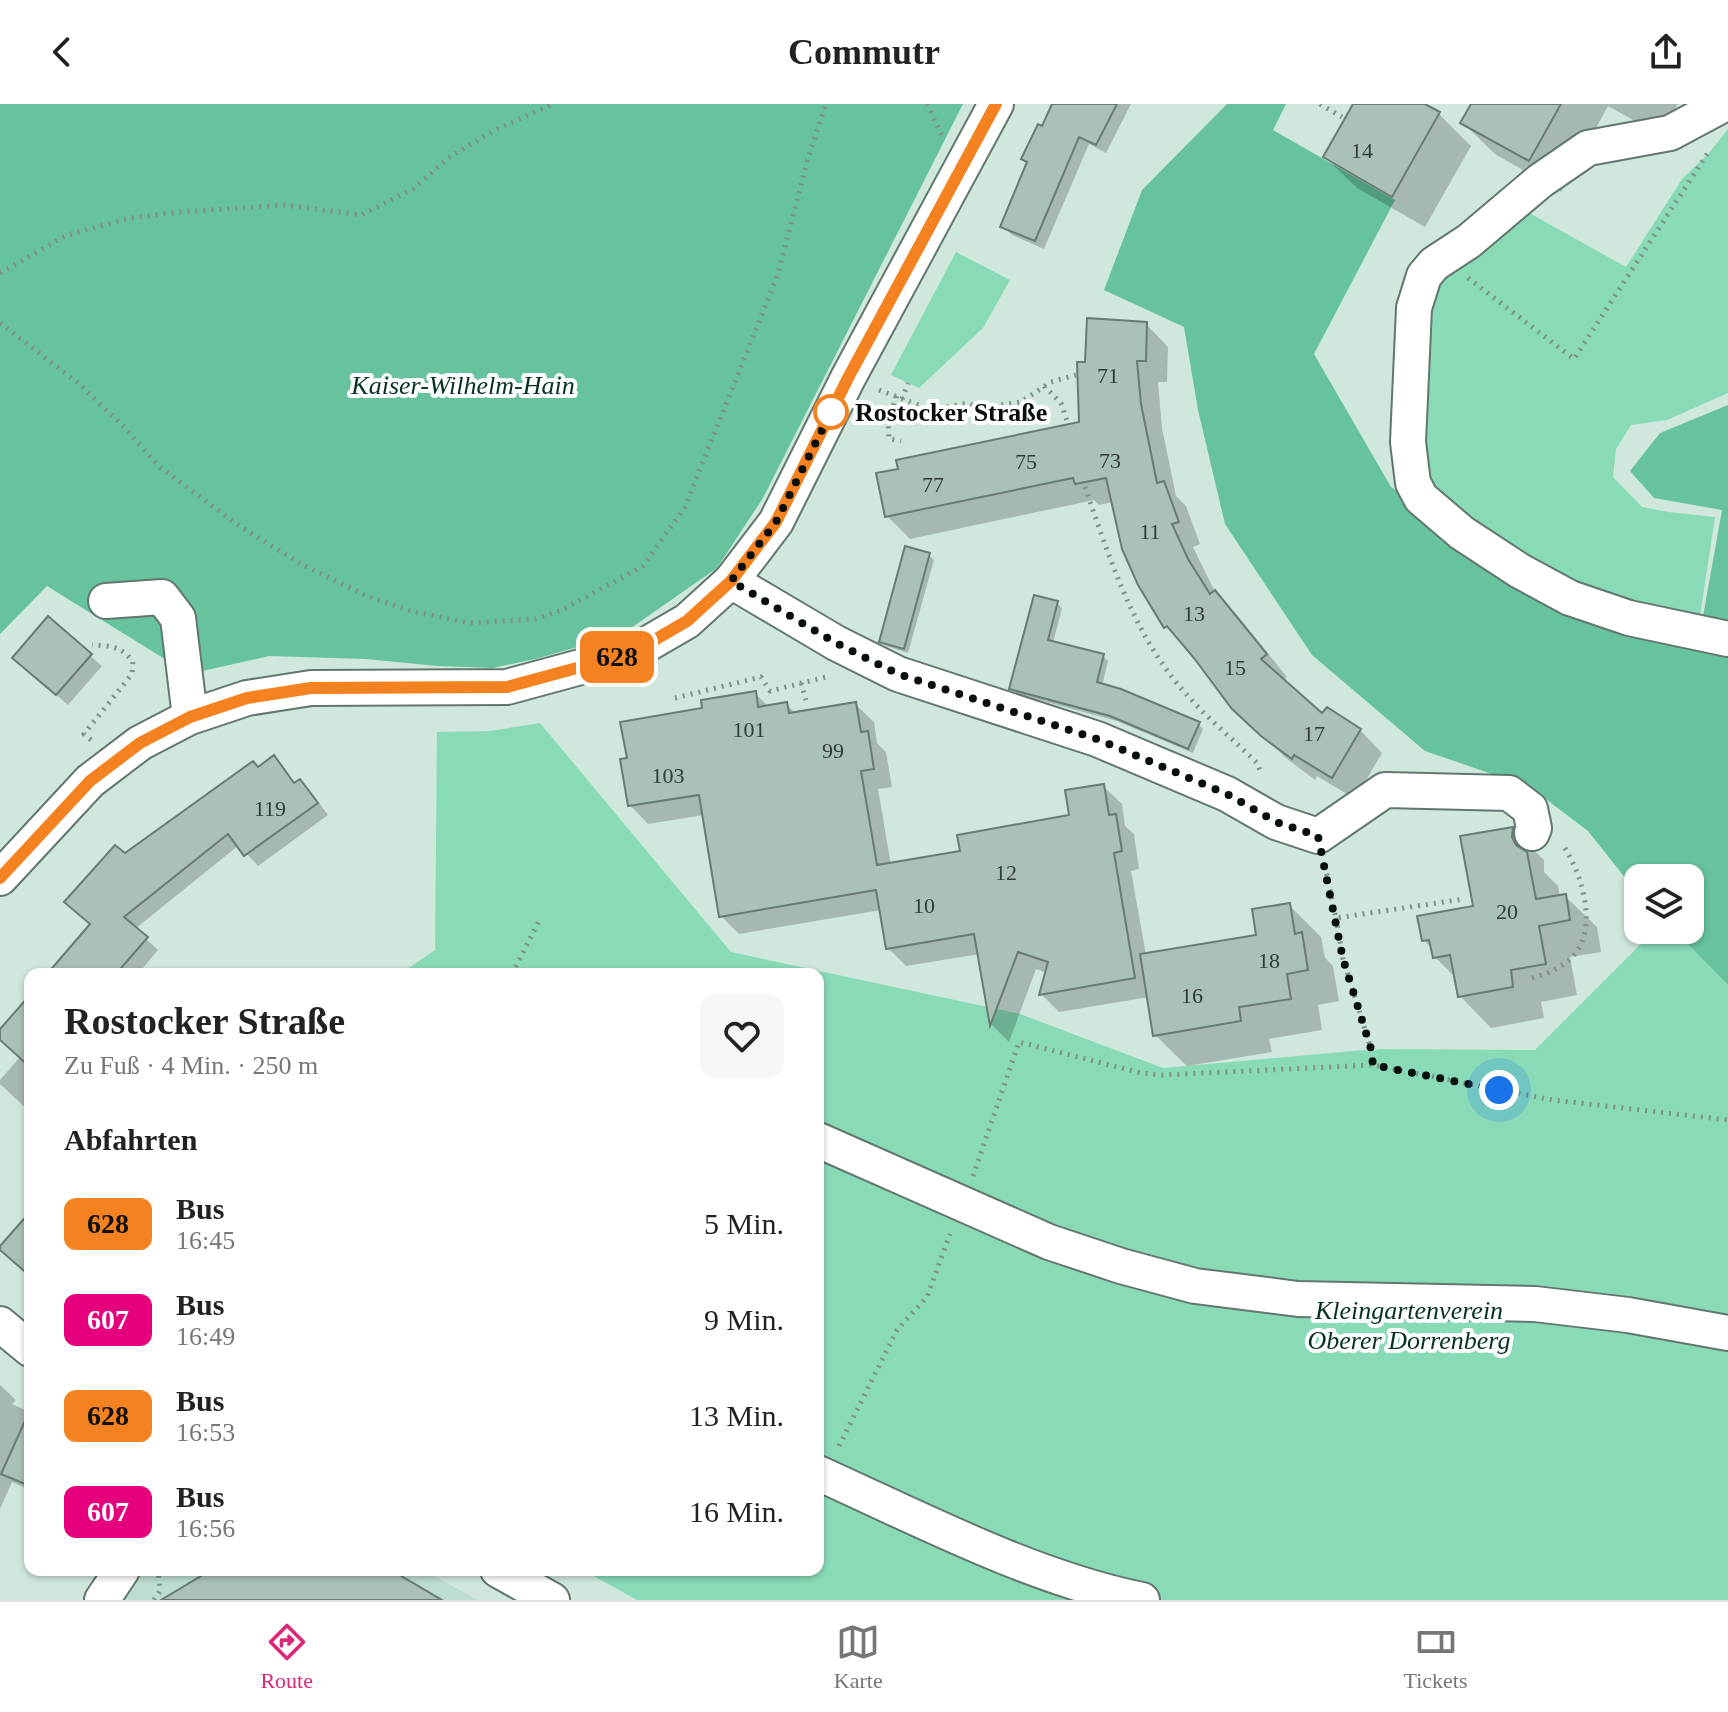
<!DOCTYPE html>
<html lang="de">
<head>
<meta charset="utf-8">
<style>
  :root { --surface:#fff; --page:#f6f6f6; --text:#222; --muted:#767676; --line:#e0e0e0; --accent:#db2777 }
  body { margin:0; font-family:"Times New Roman",serif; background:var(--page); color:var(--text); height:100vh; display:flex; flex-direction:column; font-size:30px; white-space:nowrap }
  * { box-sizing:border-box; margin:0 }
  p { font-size:26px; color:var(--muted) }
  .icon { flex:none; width:44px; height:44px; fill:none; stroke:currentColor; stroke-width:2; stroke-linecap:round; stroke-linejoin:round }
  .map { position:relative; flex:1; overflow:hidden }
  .panel { position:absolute; left:24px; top:864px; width:800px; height:608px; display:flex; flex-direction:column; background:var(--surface); border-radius:16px; box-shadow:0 2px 6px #0004 }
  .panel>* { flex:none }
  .badge { padding:0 16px; border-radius:12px; font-size:28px; line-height:52px }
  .tools { position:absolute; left:1624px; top:760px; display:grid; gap:16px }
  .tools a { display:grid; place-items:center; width:80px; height:80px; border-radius:16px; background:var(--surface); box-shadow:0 2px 6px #0004; font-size:40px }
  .you { position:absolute; width:40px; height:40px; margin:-20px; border:6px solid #fff; border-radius:50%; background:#1a73e8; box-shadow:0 0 0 12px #1a73e833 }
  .map>.badge { position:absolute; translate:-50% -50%; box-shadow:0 0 0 4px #fff }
  h2 { padding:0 40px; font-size:30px; line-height:72px }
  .round { display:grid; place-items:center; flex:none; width:84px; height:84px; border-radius:16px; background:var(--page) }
  .headline { display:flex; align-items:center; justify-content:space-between; height:136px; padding:0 40px }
  h1 { font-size:38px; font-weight:700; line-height:60px }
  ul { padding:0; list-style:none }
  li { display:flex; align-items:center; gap:24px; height:96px; padding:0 40px }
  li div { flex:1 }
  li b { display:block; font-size:30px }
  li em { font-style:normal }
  li .badge { min-width:88px; font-weight:700; text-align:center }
  header { display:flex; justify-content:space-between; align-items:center; height:104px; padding:0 40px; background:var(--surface); font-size:36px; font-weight:700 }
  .dock { display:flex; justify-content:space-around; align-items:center; height:112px; border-top:2px solid var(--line); background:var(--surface); font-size:22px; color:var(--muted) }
  .dock a { display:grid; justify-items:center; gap:4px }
  .dock .selected { color:var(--accent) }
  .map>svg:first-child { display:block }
</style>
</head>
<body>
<header><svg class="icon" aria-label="back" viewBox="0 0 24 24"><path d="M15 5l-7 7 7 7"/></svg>Commutr<svg class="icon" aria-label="share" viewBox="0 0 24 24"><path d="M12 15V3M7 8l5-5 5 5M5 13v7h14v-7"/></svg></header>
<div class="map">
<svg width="1728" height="1496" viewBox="0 0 1728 1496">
  <rect width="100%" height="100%" fill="#d0e8dc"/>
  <path fill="#bdddce" d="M102,1466H423L478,1496H89Z"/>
  <path fill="#89dbb8" d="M1728,25V289L1667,316L1631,321L1616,345L1613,373L1642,403L1668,408L1715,413L1700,512L1588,488L1527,459L1429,384L1413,359L1426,185L1522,105L1626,163L1682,75L1709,49Z
    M956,148L1010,176L983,224L919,284L891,271Z
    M540,619L731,848L1020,910L1163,964L1364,946L1370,948L1379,945L1535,946L1655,826H1674L1728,881V1496H637L583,1466H818V870H400L435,846L437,628L490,627Z"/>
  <path fill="#66c39d" d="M0,0H963L763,394L717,464L621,531L535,555L493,564L437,562L366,555L269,552L189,570L47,482L0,530Z
    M1227,0H1286L1273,26L1395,96L1314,250L1391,383L1540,485L1702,518L1722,406L1654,394L1630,367L1660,329L1728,301V881L1674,826H1690V774H1638V790L1588,727L1530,683L1425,647L1312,551L1225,420L1198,306L1184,223L1104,186L1142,86Z"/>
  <path fill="#0003" d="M1054,0H1131L1106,49L1089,40L1044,145L1012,131L1003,122L1029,60L1023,55Z
    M1355,0H1421L1439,10L1471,42L1425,123L1357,84L1325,53Z
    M1473,0H1678L1660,31L1608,2L1561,88L1495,50L1463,19Z
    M1146,220L1168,243L1167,278H1158L1162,324L1176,392L1186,402L1200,440L1193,443L1216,490L1237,511L1287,573L1283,577L1323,612L1360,626L1382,649L1355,695L1317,672L1315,676L1286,654L1257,627L1188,545L1166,523L1113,398L1099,401L1094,396L910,435L887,412L1081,320L1087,260Z
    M929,451L934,456L908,549L886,542L881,538Z
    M1057,499L1062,504L1053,539L1103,552L1108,557L1102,582L1198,620L1203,625L1193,649L1117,617L1017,590L1012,585Z
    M48,515L102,562L68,601L26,564Z
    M755,589L769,603L786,600L796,610L855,600L874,618L877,639L886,648L892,683L878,685L891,761L962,748L1071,713L1103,682L1122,700L1125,722L1134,730L1139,765L1131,767L1146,851L1258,832L1289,801L1321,833L1325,854L1333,862L1339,897L1318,901L1322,926L1269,935L1272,948L1187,962L1155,931L1149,893L1059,908L1041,890L1047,869L1036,865L1009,938L992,921L980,850L906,862L888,844L881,806L739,830L721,812L704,711L648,720L630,701L629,656L705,606Z
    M274,653L296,680L300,677L312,689L328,711L258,762L239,741L135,825L158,846L138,870H50L92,821L125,752Z
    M1512,725L1544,756V768L1558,782L1560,793L1565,792L1597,823L1601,848L1570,853L1577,891L1541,898L1544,914L1491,924L1460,892L1457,875L1435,853L1433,846L1424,836L1475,803Z
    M30,893V1008L0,980V976L20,953L0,934V928Z
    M0,1281L16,1296L12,1300L30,1308V1386L12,1378L0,1405Z"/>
  <path fill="#aac1b6" stroke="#677c72" stroke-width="2" d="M1052,0H1117L1096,41L1079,33L1035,137L1000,123L1027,58L1021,55L1038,20L1042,22Z
    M1353,0H1425L1440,8L1392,93L1323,53Z
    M1471,0H1561L1529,57L1460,19Z
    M1087,214L1147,218L1146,257H1137L1141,300L1157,379L1164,377L1179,418L1172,420L1188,455L1210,490L1215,486L1267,550L1261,555L1322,609L1327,603L1361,625L1332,674L1294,651L1292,655L1261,632L1232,605L1194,554L1167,522L1164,524L1138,481L1122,445L1106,374L1075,380L1073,374L885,413L876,369L898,365L896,356L1079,318L1077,258H1085Z
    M905,442L930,449L904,545L879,538Z
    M1034,491L1058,497L1048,536L1104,550L1097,578L1121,585L1200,618L1188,645L1110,612L1009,585Z
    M48,512L92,550L56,591L12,554Z
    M756,587L758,603L787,598L789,609L856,598L861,628L868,627L874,665L861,667L877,761L960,747L957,731L1069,711L1065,686L1104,680L1109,711L1116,710L1122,747L1114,749L1135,874L1039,891L1048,858L1018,848L990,922L974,830L886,845L876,786L719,813L699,691L628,702L620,655L627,654L620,618L702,604L701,596Z
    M274,651L294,679L300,675L318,699L244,752L228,730L124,813L148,833L116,870H47L90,820L64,798L115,741L125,749L253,657L258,663Z
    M1513,723L1512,733L1516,741L1527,748L1536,795L1566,790L1570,816L1539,822L1546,860L1511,866L1513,883L1458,893L1450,851L1433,854L1429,836L1422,837L1417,812L1473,802L1460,732Z
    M1290,799L1295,830L1302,828L1308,866L1287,870L1291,895L1239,903L1241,917L1153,932L1140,850L1256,831L1252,805Z
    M30,891V963L0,936V925Z
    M30,1108V1172L0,1146V1142Z
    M30,1306V1382L1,1370Z
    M211,1466H391L442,1496H161Z"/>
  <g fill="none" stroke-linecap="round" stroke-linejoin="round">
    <g stroke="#62776d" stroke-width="38">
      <path id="minor" d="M1724,0L1670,29L1588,44L1540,77L1469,137L1434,160L1424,172L1414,204L1408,338L1413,379L1421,394L1462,429L1520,467L1570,494L1629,514L1728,535
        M731,477L836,539L898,570L1097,635L1227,690L1276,718L1318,732L1385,686L1509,689L1530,705L1534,724L1532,729
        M106,497L162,493L178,514L190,613
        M0,774L90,677L140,639L190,613L247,594L311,584L507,583L632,549L687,517L731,477L776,418L848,274L996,0
        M818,1036L1049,1138L1121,1162L1195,1182L1298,1195L1535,1200L1628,1211L1728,1229
        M0,1220L30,1245
        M818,1369C920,1415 1033,1474 1142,1496
        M498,1466L552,1496
        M102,1496L122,1466"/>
    </g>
    <path stroke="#809189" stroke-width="5" stroke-dasharray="2 6" stroke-linecap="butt" d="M927,0L942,32
      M1320,0L1342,13
      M0,169L67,131L131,114L179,108L285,101L361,111L413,85L448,54L497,25L553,0
      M1468,174L1574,255L1709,47
      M0,219L78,279L123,322L161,364L241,423L301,460L369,493L411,507L469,519L536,515L562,506L643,462L685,403L778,170L808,54L826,0
      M1044,282L1061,299L1067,317
      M879,286L932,306L968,299L979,304L1021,298L1051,278L1076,271
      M897,292L888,316L889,335L901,337
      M902,295L908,279
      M1020,311L1021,298
      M1085,383C1110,455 1134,533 1187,591C1208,615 1234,636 1257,659L1262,671
      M801,579L806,596
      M675,594L761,573L770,587L826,573
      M91,636L84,630L132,570L133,558C121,542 111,542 92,541
      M1325,762L1336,814L1464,795
      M1336,814L1343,855L1371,945L1373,960
      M512,870L539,817
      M1532,874C1550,869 1569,861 1579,844C1596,815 1580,765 1562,740
      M973,1072L1019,938L1141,969L1162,971L1373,961L1553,996L1728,1016
      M839,1342L897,1226L927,1193L950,1130
      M154,1496L160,1487L158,1466"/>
    <use href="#minor" stroke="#fff" stroke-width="34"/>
  </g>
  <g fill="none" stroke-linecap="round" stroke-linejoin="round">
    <g stroke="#fff" stroke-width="18">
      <path id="line" d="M0,774L90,677L140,639L190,613L247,594L311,584L507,583L632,549L687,517L731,477L776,418L848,274L996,0"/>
    </g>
    <use href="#line" stroke="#f58220" stroke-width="12"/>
    <path stroke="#08100d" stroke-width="8" stroke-dasharray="0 14.4" d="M831,308L836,298L776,418L731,477L836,539L898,570L1097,635L1227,690L1276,718L1318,732L1343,855L1371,945L1373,961L1499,986"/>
  </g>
  <circle fill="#fff" stroke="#f58220" stroke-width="4" cx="831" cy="308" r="16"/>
  <g text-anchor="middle" stroke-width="8" stroke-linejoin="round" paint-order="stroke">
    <g font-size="22" fill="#303c37">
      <text x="1362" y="54">14</text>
      <text x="1108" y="279">71</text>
      <text x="1110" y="364">73</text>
      <text x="1026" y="365">75</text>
      <text x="933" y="388">77</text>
      <text x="1150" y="435">11</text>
      <text x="1194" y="517">13</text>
      <text x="1235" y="571">15</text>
      <text x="749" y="633">101</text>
      <text x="1314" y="637">17</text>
      <text x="833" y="654">99</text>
      <text x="668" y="679">103</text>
      <text x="270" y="712">119</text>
      <text x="1006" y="776">12</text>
      <text x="924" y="809">10</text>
      <text x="1507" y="815">20</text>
      <text x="1269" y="864">18</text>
      <text x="1192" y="899">16</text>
    </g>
    <g font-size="26" font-style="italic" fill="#053122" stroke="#fff">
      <text x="463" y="290">Kaiser-Wilhelm-Hain</text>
      <text x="1409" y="1215">Kleingartenverein<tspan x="1409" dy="30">Oberer Dorrenberg</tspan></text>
    </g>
    <g font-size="26" font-weight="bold" fill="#08100d" stroke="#fff" text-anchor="start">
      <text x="855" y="317">Rostocker Straße</text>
    </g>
  </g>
</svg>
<div class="tools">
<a><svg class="icon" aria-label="layers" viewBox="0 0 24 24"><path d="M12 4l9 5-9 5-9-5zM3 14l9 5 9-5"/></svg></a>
</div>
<div class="you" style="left:1499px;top:986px"></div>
<b class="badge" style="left:617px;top:553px;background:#f58220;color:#111">628</b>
<section class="panel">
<div class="headline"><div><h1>Rostocker Straße</h1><p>Zu Fuß · 4 Min. · 250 m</p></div><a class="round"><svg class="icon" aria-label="heart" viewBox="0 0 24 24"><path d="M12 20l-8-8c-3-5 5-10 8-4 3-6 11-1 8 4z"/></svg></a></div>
<h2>Abfahrten</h2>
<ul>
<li><span class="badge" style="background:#f58220;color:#111">628</span><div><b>Bus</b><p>16:45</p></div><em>5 Min.</em></li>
<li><span class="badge" style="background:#e6007e;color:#fff">607</span><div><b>Bus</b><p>16:49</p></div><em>9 Min.</em></li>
<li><span class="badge" style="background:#f58220;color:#111">628</span><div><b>Bus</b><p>16:53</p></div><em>13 Min.</em></li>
<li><span class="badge" style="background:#e6007e;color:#fff">607</span><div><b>Bus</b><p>16:56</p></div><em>16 Min.</em></li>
</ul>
</section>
</div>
<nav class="dock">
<a class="selected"><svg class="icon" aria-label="directions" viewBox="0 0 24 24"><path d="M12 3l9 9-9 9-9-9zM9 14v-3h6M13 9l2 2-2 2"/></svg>Route</a>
<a><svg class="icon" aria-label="map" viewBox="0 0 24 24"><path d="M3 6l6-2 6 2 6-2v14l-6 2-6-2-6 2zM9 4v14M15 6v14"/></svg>Karte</a>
<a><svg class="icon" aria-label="tickets" viewBox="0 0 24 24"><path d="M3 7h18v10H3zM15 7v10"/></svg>Tickets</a>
</nav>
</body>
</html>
